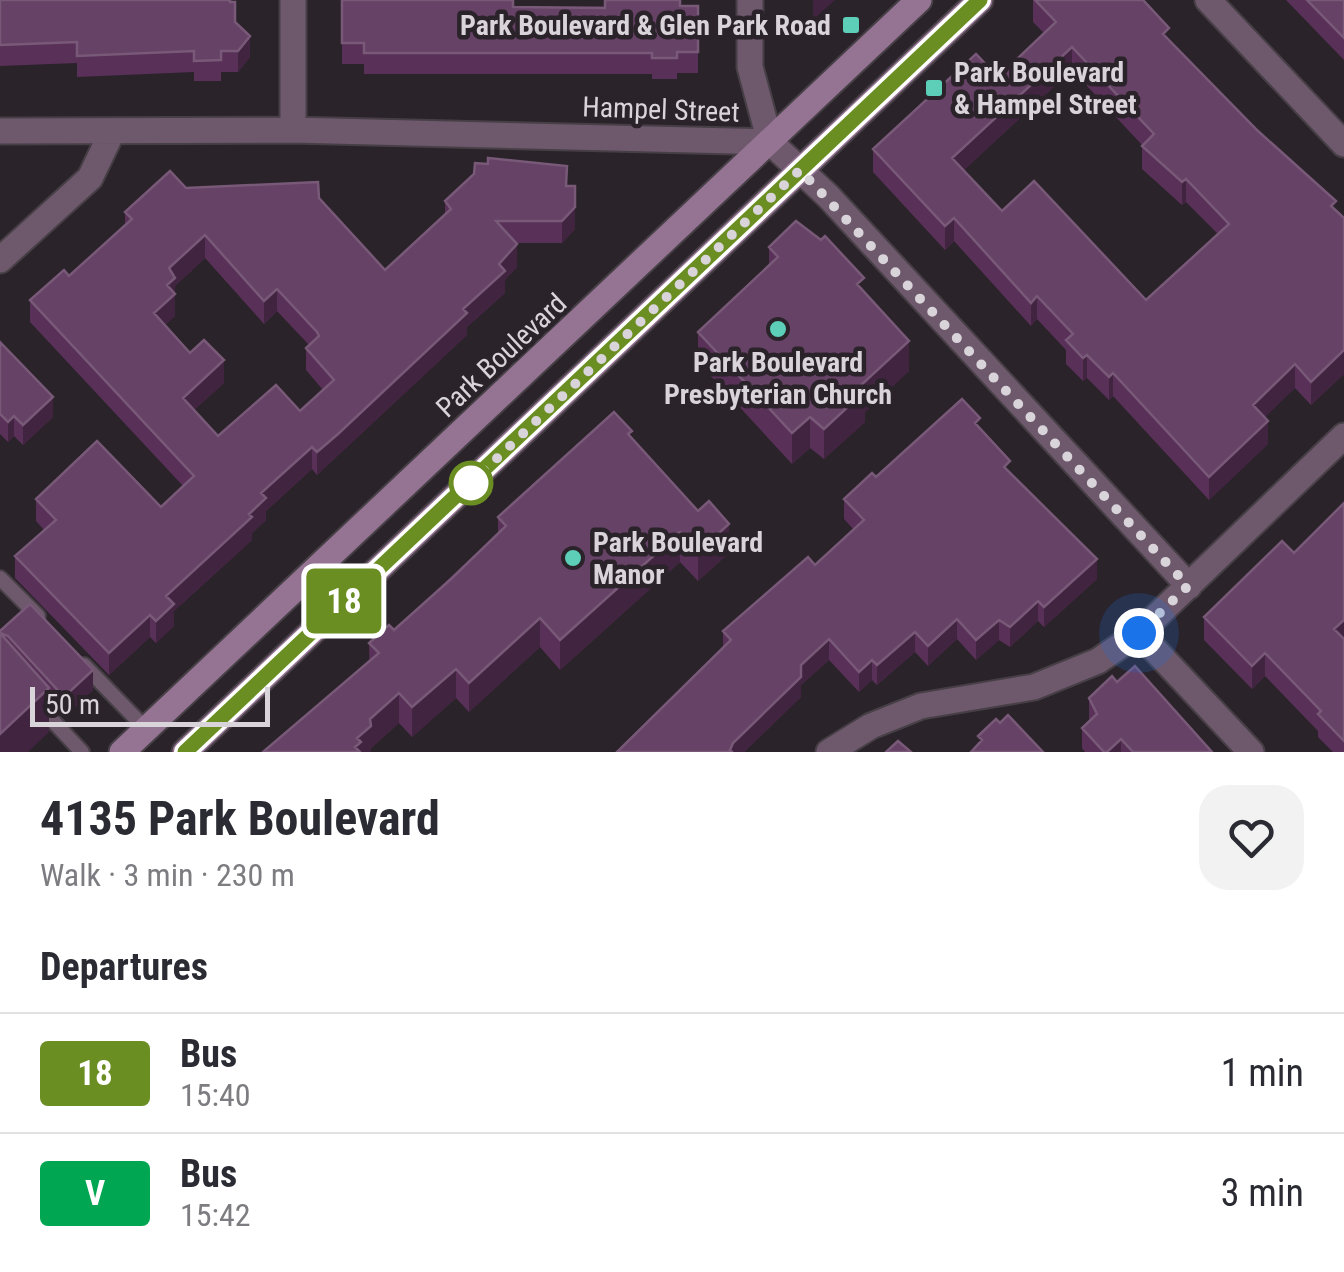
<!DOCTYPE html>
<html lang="en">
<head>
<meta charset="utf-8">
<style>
  :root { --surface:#fff; --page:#f2f2f3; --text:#2b2b33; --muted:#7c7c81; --line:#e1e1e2 }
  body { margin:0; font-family:"Roboto Condensed",sans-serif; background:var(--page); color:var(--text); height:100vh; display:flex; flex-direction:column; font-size:38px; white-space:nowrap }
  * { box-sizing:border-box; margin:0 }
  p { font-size:32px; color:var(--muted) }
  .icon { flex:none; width:55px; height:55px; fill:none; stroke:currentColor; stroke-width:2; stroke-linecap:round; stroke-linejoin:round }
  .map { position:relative; height:752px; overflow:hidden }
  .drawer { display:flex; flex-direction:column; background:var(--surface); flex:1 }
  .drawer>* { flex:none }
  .badge { padding:0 20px; border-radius:8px; font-size:35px; line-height:65px }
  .scale { position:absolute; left:30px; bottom:25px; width:240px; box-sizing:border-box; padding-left:10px; border:5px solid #d9d4d9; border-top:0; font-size:28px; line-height:35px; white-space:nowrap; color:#d9d4d9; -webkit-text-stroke:8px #2b232a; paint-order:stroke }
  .you { position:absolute; width:50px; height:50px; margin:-25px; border:8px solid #fff; border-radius:50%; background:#1a73e8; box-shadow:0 0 0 15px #1a73e833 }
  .map>.badge { position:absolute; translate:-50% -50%; box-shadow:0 0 0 5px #fff }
  h2 { padding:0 40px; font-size:38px; line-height:90px }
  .round { display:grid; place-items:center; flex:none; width:105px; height:105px; border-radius:30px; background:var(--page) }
  .overview { display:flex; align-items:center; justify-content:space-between; height:170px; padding:0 40px }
  h1 { font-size:48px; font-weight:700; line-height:75px }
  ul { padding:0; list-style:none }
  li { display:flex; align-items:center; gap:30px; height:120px; padding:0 40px; border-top:2px solid var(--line) }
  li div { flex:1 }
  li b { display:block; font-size:38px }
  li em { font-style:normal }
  li .badge { min-width:110px; font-weight:700; text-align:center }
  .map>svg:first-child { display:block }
</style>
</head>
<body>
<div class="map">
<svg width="1344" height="752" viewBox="0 0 1344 752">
  <rect width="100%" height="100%" fill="#2b232a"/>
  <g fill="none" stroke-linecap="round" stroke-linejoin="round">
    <g stroke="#473f46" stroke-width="18">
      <path id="lane" d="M0,578L38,616
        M84,665L146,729
        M38,705L82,752"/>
    </g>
    <g stroke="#473f46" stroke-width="29">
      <path id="street" d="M293,0V130
        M750,0V67L770,142
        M1208,0L1344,144
        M0,131L293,130L770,142L828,196L1189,586
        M0,260L90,178L112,132
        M1139,633L1251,752
        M829,752L871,726L921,706L1034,687L1098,661L1139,633L1344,436"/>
    </g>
    <g stroke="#473f46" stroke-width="29">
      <path id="secondary" d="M122,752L919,0
        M185,752L980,0"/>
    </g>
    <use href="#lane" stroke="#6d586c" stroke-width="14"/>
    <use href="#street" stroke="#6d586c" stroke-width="25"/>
    <use href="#secondary" stroke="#957493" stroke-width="25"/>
  </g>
  <path fill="#593058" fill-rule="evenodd" d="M0,0L235,22L250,57L238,72H221V81H194V72L77,77V63L0,66Z
    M342,0L513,7L698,6V73H677V79H652V74H364V64H342Z
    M1033,0H1143L1169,40L1344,218V374L1311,405L1295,388L1264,417L1268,444L1209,500L1113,396L1109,400L1087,378L1083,381L1066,364V350L1037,319L1031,326L954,241L945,250L873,172V149L998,77L1044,33L1033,22ZM1072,70L1142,145V169L1182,205L1186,202L1218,234L1146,300L1002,211L964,170Z
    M1286,0H1344V60Z
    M567,186H575V229L562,243H516L517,267L505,280V293L467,327V335L317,475L312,469L266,511V520L252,533V540L174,611V626L156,643L150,637L109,675L15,578V556L44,530L36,521V499L161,507L183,486L30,322V300L69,276L125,224V212L186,188L319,198L385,270L445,215V201ZM205,258L264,324L277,311L309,345L306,348V370L323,390L300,411L218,436L194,410L224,383L190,353L165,325L175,316V286Z
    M769,247L864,292L909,371L865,412V422L824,459L810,448L792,464L698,362V332L769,266Z
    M0,342L53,417L23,445L14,436L8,442L0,434Z
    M980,428L1010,474L1097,579L1044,627L1038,621L1010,647L999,640L976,660L957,639L928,666L915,652L877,685L872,680L859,692L829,660L801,685V697L744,752H617L723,648V631L815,565L854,530L844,519V499L876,477Z
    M632,438L729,553L698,581L680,562L560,670L540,647L469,712L456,698L412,737L399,723L371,748V752L369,643L394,630L498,533V517Z
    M1344,503V752H1333L1318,737V731L1265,676L1252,689L1204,640V617L1294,553Z
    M0,631L93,690L64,717L49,701V732Z
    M1117,682L1212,752H1085L1082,748V728L1090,721L1089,718V698Z"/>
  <path fill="#412440" d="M813,0H835L813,20Z
    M250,36V57L238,72V51Z
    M1072,47V70L952,181V158Z
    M1186,179V202L1182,205V182Z
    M575,207V229L562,243V221Z
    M954,218V241L945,250V226Z
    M205,235V258L175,286V316L154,335V313L169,268Z
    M517,244V267L505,280V293L467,327V335L317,475V452L463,309Z
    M277,289V311L264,324V301Z
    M1037,296V319L1031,326V303Z
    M909,341V371L865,412V422L824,459V429L860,386Z
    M1344,350V374L1311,405V382Z
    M1087,355V378L1083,381V358Z
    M224,360V383L183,420V398Z
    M1295,364V388L1253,429V405Z
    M1113,373V396L1109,400V377Z
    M53,397V417L23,445V425Z
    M14,416V436L8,442V422Z
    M810,417V448L792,464V433Z
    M1268,421V444L1209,500V477Z
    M312,447V469L266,511V520L252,533V540L174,611V626L156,643V621L166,596L249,514L261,493Z
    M729,524V553L698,581V552Z
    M680,532V562L560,670V640Z
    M1097,559V579L1044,627V607Z
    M1038,601V621L1010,647V627Z
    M150,615V637L109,675V653Z
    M540,618V647L469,712V683Z
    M957,619V639L928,666V646Z
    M999,620V640L976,660V640Z
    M1344,620V643L1334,629Z
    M915,632V652L877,685V665Z
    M829,639V660L801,685V697L744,752H730L733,743L801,665Z
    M1265,653V676L1252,689V666Z
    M872,660V680L859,692V672Z
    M456,669V698L412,737V707Z
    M93,670V690L64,717V697Z
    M49,688V732L28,752H0V734Z
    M399,693V723L371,748V752H355L357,738L370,719Z
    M1121,739V752H1107Z"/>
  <path fill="#664266" stroke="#785978" stroke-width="2.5" fill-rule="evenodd" d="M0,0H230V2H235V22L250,36L238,51H221V60L194,61V51L77,56V42L0,45Z
    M342,0H513V7L605,8V0H680V6H698V52H677V58H652V53H364V43H342Z
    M1035,0H1143L1169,28L1163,34L1258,131L1336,201L1331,206L1344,218V350L1311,382L1295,364L1253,405L1268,421L1209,477L1113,373L1109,377L1087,355L1083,358L1066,340L1073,334L1037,296L1031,303L954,218L945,226L873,149L976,54L998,77L1056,22ZM1072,47L1154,134L1142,146L1182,182L1186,179L1229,224L1146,300L1034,181L1002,211L952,158Z
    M1307,0H1344V38Z
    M488,158L567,166L566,186H575V207L562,221H496L517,244L499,264L505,271L463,309L467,313L338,434L317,452L312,447L261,493L266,498L249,514L252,517L166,596L174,604L156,621L150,615L109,653L15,556L56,520L36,499L97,441L161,507L194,476L30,300L64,270L69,276L132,219L125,212L170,171L186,188L318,182L319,198L385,270L451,209L445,201L474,174L475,163L488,164ZM205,235L264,301L277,289L317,332L319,336L306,348L334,380L300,411L276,385L218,436L183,398L224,360L204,340L190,353L154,313L175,294L167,285L175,278L169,268Z
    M796,221L821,240L825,236L864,278L857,284L909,341L860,386L865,391L824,429L810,417L792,433L698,332L778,257L769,247Z
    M0,342L53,397L23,425L14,416L8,422L0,414Z
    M962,399L980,418L975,423L1010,461L1004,467L1097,559L1044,607L1038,601L1010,627L999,620L976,640L957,619L928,646L915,632L877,665L872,660L859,672L829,639L801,665V677L733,743L730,750L732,752H617L731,640L723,631L808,557L815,565L864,520L844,499L872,473L876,477Z
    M614,412L632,431L628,434L698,511L709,501L729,524L698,552L680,532L560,640L540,618L469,683L456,669L412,707L399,693L370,719L371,726L357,738L361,742L355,747L360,752H263L379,653L369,643L389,625L394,630L451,579L506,526L498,517Z
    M1344,503V620L1334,629L1344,639V741L1318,714L1321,711L1265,653L1252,666L1204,617L1282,541L1294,553Z
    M30,604L93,670L64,697L8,636L0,633V631Z
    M0,633L49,688L0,734Z
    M1135,666L1212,752H1133L1121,739L1107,752H1104L1082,728L1097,714L1089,698L1112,676L1117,682Z
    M1008,715L1043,752H971L982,740L978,736L996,719L1000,723Z
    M898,741L911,752H886Z"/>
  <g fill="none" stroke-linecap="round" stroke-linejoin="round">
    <g stroke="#fff" stroke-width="22">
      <path id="line" d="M185,752L980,0"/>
    </g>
    <use href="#line" stroke="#6b8e23" stroke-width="15"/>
    <path stroke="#d9d4d9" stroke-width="10" stroke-dasharray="0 18" d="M471,483L800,170L1188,586L1139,633"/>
  </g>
  <g fill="#5dceb8" stroke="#2b232a" stroke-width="4">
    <rect x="841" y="15" width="20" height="20" rx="5"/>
    <rect x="924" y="78" width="20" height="20" rx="5"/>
    <circle cx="778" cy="329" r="10"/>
    <circle cx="573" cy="558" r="10"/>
  </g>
  <circle fill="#fff" stroke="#6b8e23" stroke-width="5" cx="471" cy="483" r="20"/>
  <g text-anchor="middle" stroke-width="9" stroke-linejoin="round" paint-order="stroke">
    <g font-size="28" font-weight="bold" fill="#d9d4d9" stroke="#2b232a" text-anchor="start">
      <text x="831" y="35" text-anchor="end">Park Boulevard &amp; Glen Park Road</text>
      <text x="954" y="82">Park Boulevard<tspan x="954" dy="32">&amp; Hampel Street</tspan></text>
      <text x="778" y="372" text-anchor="middle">Park Boulevard<tspan x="778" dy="32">Presbyterian Church</tspan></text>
      <text x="593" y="552">Park Boulevard<tspan x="593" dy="32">Manor</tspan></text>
    </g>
    <g font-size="28" fill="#d9d4d9" stroke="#2b232a">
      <text transform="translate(661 109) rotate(2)" y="10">Hampel Street</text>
      <text transform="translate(501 355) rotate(-43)" y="10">Park Boulevard</text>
    </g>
  </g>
</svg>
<div class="scale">50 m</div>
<div class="you" style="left:1139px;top:633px"></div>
<b class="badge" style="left:344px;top:601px;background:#6b8e23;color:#fff">18</b>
</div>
<section class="drawer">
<div class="overview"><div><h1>4135 Park Boulevard</h1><p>Walk · 3 min · 230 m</p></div><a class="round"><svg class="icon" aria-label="heart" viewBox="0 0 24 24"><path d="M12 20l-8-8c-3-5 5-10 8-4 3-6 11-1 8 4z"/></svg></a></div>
<h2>Departures</h2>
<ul>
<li><span class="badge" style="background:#6b8e23;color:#fff">18</span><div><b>Bus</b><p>15:40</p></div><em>1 min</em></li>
<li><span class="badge" style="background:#00a651;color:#fff">V</span><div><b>Bus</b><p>15:42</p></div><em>3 min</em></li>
</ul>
</section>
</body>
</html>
